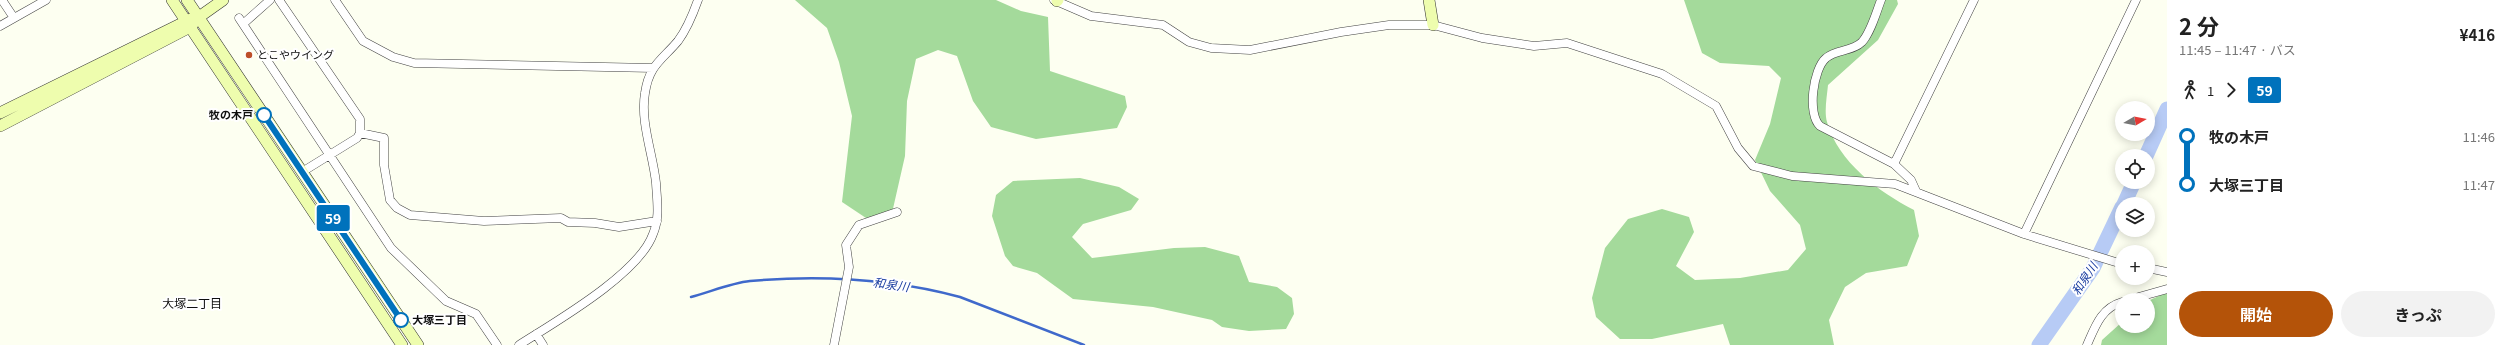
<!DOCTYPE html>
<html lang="ja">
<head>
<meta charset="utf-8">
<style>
  :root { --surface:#fff; --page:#f2f2f2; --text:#222; --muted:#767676; --accent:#b45309 }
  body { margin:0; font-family:Georgia,"Noto Sans JP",serif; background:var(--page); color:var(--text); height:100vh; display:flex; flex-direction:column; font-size:15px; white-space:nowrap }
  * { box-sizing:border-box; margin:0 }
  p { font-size:13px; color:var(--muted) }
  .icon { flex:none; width:22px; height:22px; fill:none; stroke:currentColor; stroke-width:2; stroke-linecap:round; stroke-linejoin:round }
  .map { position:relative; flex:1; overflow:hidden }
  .panel { display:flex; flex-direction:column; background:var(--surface); width:340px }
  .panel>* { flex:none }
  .badge { padding:0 8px; border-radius:3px; font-size:14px; line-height:26px }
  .needle { width:26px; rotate:80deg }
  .tools { position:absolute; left:2115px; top:101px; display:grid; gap:8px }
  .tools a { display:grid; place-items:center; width:40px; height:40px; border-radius:50%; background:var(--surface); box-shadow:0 2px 10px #0003; font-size:20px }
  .map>.badge { position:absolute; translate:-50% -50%; box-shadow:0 0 0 2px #fff }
  .legs { display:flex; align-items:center; gap:6px; height:44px; padding:0 12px; font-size:13px }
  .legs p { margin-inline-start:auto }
  .headline { display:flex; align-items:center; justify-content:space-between; height:68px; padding:0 12px }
  h1 { font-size:22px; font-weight:700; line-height:30px }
  .primary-button { display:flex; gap:8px; margin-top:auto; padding:8px 12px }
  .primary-button a { flex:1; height:46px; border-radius:24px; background:var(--accent); color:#fff; font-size:16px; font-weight:700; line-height:46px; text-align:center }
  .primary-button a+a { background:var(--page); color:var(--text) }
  ul { padding:0 12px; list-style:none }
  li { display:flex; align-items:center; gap:14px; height:48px; font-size:15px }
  li i { display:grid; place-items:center; width:6px; height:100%; margin:0 5px; background:currentColor }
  li i::after { content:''; width:10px; height:10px; margin:-5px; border:3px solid; border-radius:50%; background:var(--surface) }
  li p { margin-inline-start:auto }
  li:first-child i { background:linear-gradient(#0000 50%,currentColor 0) }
  li:last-child i { background:linear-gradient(currentColor 50%,#0000 0) }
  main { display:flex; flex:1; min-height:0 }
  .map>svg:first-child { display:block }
</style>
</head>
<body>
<main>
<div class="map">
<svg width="2167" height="345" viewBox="0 0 2167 345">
  <rect width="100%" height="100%" fill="#fdfff1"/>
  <path fill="#a4da9b" d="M795,0H996L1021,11L1048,17L1050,71L1125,96L1127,107L1117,128L1036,139L991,127L973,101L957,56L938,50L916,59L907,101L905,156L892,213L866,218L842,202L852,116L839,62L827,28Z
    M1684,0H1897L1898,4L1878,40L1828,85C1827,96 1824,112 1827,122C1838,162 1879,192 1914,210L1919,236L1907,266L1866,273L1845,287L1829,320L1834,345H1730L1723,324L1652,339H1620L1596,317L1592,298L1605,248L1628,219L1662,209L1689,217L1694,232L1676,266L1695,280L1740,278L1788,270L1806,249L1800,225L1770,191L1755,160L1770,124L1781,78L1769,66L1720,63L1702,53Z
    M1080,178L1119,187L1139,199L1131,210L1083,224L1072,237L1092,258L1174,248L1205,247L1239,256L1249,282L1277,287L1292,298L1294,314L1286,329L1249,331L1222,327L1212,320L1153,307L1073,299L1037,273L1013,266L1005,256L992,216L996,195L1013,181Z
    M2167,292V345H2101L2102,340L2122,322V326H2148V301Z"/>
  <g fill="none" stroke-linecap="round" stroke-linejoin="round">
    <path stroke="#3f69cb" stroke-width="2.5" d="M691,297C710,292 731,283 750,281C819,275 893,279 960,297L1084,345"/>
    <path stroke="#b7cbf5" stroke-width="15" d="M2146,156L2167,109
      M2124,204L2134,182
      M2039,345L2093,268L2122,207"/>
    <g stroke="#424242" stroke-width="9">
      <path id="street" d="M2,0L14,18
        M279,0L360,119V133
        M335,0L363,41L393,57L414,63L653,68
        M1054,0L1091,16L1163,25L1189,42L1211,48L1250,50L1341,32L1389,25H1433L1482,38L1534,46L1567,43L1662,74L1716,106L1738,148L1753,166L1792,176L1895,184L2024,234L2122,264
        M1881,0C1876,13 1871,32 1862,42C1852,52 1836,49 1826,58C1813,69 1807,114 1820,126L1894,164
        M239,18L391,248L446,301L476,314L497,345
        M243,24L270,0
        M0,26L46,0
        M302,172L357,138L360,133L384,138V165L390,200L397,208L410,215L484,221L561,218L568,222L595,223L619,227L657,221
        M1916,191L1911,180L1894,164L1974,0
        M2024,234L2136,0
        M2148,268L2167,272
        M2128,300L2167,289
        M536,334L543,345
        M519,345C555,322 639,274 653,234C660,218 657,201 656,183C653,154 640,122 645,93C649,65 662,60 678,41C687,29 693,14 698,0
        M834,345L849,267L846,245L859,225L897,212
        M2087,345C2095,327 2101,308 2122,302"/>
    </g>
    <g stroke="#313131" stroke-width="12">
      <path id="secondary" d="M172,0L402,345
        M187,0L418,345
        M1429,0L1433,25
        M1057,1L1058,0
        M0,113L191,19
        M0,126L190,27L199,17L223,0"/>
    </g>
    <use href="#street" stroke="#fff" stroke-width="8"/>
    <use href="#secondary" stroke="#eefdae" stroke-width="11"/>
  </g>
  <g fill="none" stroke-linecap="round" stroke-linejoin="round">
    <g stroke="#fff" stroke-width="9">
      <path id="line-1" d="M264,115L401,320"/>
    </g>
    <use href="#line-1" stroke="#0072bc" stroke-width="6"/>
  </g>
  <circle fill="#bd4e29" stroke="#fff" stroke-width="1.5" cx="249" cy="55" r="4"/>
  <g fill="#fff" stroke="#0072bc" stroke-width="2">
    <circle cx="264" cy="115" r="7"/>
    <circle cx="401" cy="320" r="7"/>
  </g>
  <g text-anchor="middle" stroke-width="4" stroke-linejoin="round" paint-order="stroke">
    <g font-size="11" fill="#0f0f0f" stroke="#fff" text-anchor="start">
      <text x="257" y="59">とこやウイング</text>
    </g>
    <g font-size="11" font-weight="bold" fill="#0f0f0f" stroke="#fff" text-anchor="end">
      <text x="253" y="119">牧の木戸</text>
      <text x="412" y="324" text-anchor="start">大塚三丁目</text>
    </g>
    <g font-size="12" font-style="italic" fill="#1a3da0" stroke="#fff">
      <text transform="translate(2085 279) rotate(-57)" y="4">和泉川</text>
      <text transform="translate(891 285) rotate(8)" y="4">和泉川</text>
    </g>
    <g font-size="12" fill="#0f0f0f" stroke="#fff">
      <text x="192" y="308">大塚二丁目</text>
    </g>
  </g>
</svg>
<div class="tools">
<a><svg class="needle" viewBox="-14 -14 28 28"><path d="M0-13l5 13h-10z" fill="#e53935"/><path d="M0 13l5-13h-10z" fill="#767676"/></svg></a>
<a><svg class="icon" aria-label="locate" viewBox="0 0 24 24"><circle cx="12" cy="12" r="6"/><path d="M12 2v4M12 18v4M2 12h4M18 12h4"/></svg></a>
<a><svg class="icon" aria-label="layers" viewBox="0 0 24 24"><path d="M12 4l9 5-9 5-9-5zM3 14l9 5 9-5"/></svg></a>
<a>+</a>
<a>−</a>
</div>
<b class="badge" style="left:333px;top:218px;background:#0072bc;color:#fff">59</b>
</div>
<section class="panel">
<div class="headline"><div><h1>2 分</h1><p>11:45 – 11:47 · バス</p></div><b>¥416</b></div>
<div class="legs"><svg class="icon" aria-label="walk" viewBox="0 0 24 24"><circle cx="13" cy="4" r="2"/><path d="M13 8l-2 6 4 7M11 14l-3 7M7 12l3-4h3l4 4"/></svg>1<svg class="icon" aria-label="forward" viewBox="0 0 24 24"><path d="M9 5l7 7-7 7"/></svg><b class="badge" style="background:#0072bc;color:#fff">59</b></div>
<ul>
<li><i style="color:#0072bc"></i><b>牧の木戸</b><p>11:46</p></li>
<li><i style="color:#0072bc"></i><b>大塚三丁目</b><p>11:47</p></li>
</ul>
<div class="primary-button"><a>開始</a><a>きっぷ</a></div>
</section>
</main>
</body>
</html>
